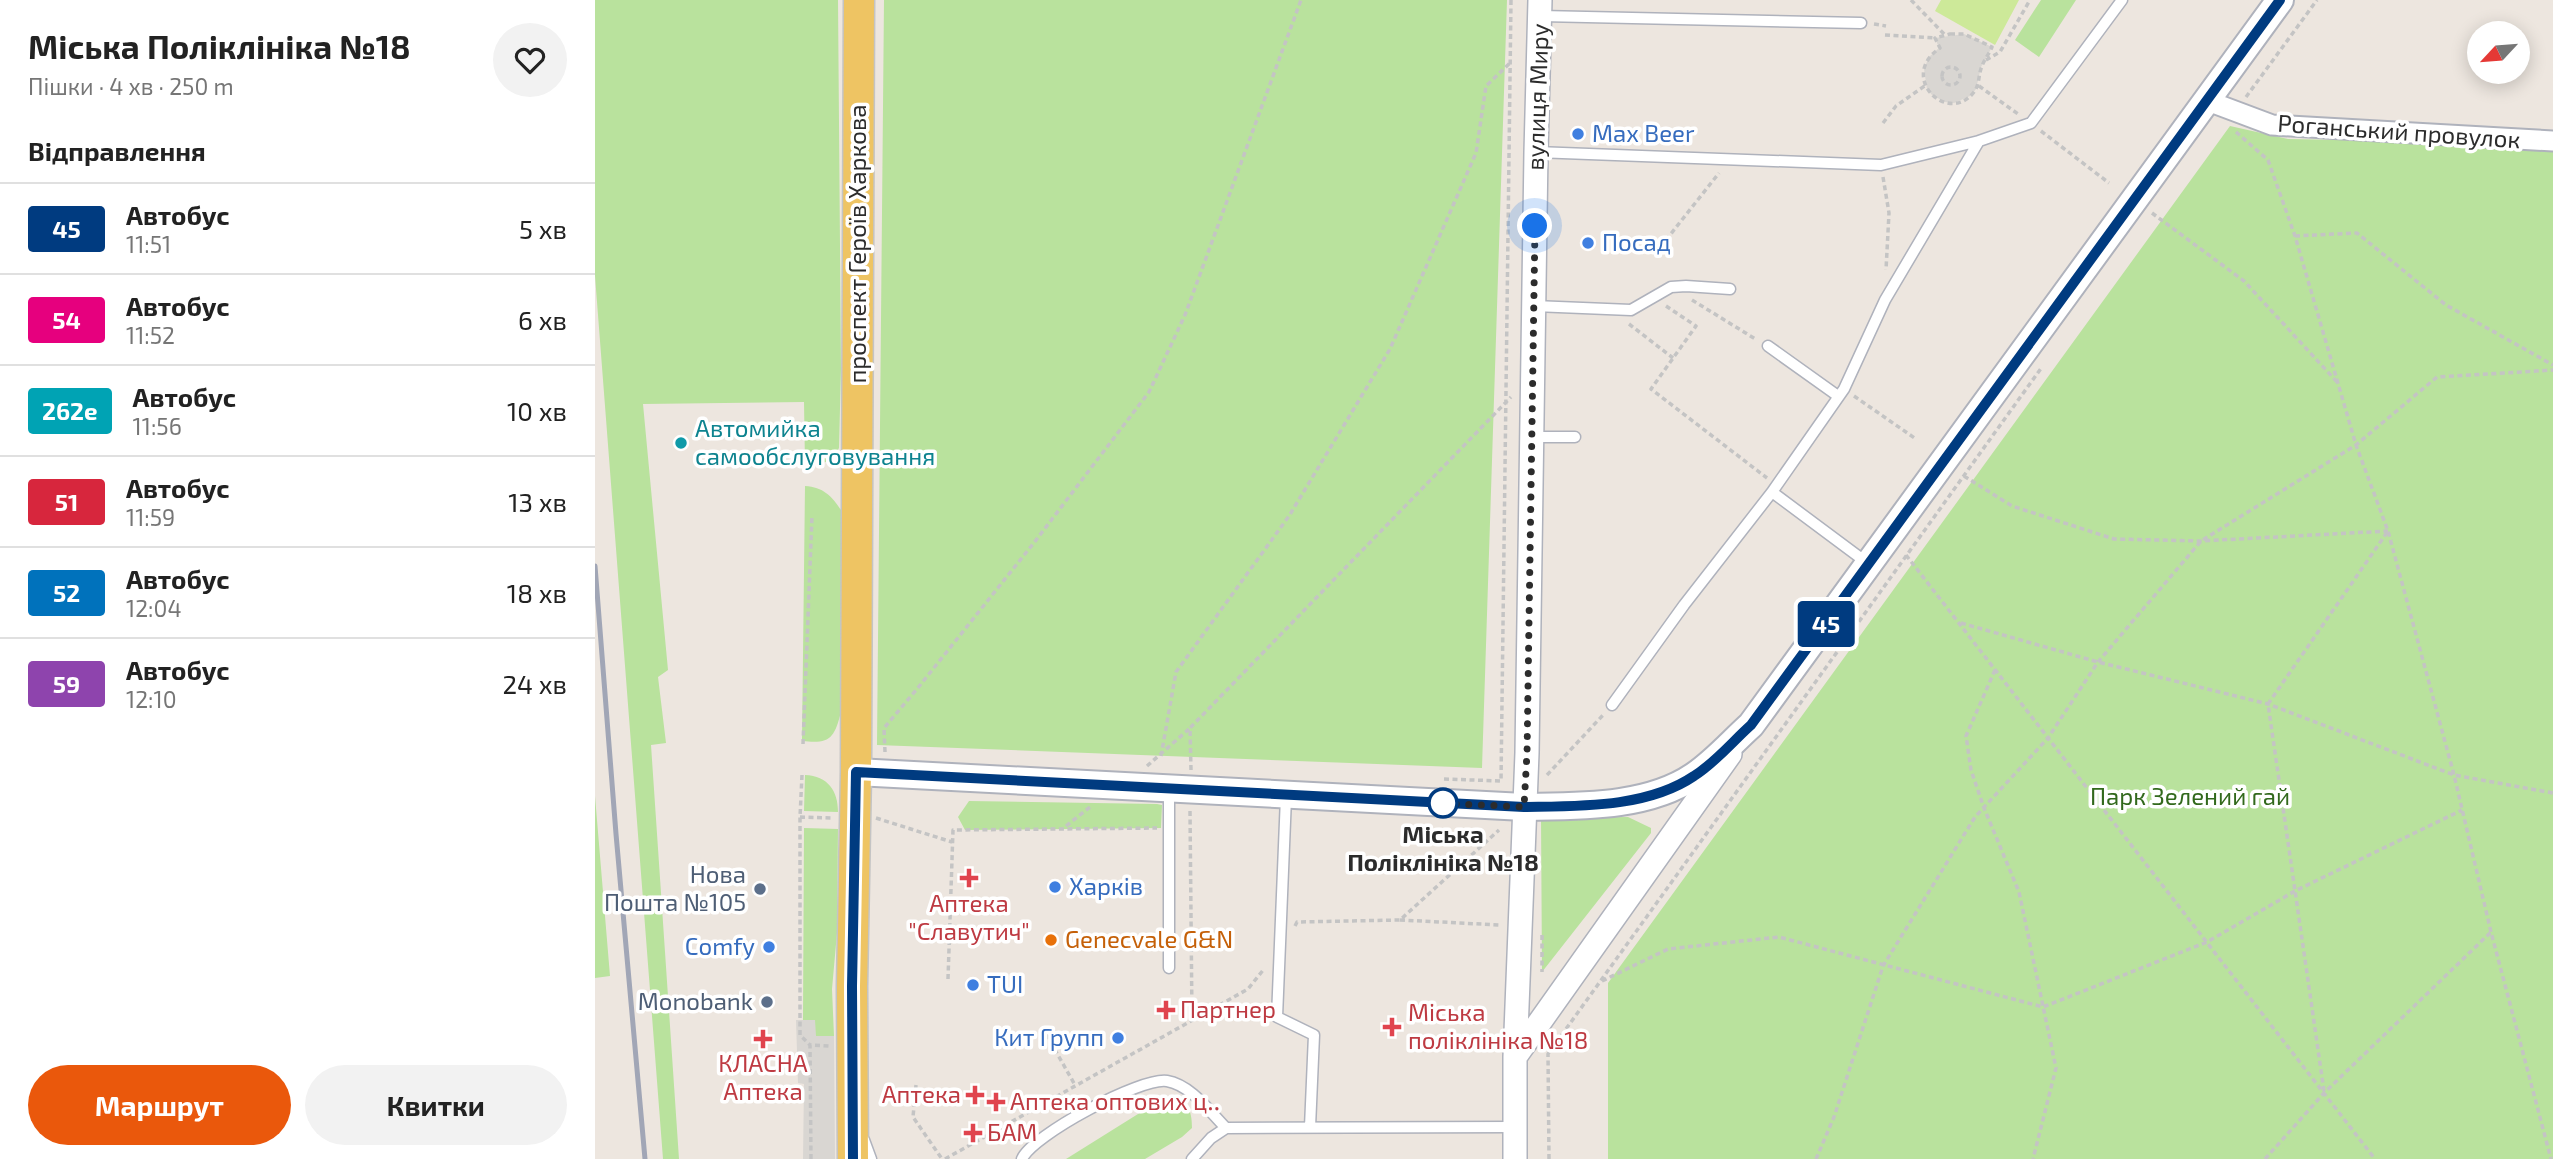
<!DOCTYPE html>
<html lang="uk">
<head>
<meta charset="utf-8">
<style>
  :root { --surface:#fff; --page:#f2f2f2; --text:#222; --muted:#767676; --line:#e0e0e0; --accent:#ea580c }
  body { margin:0; font-family:"Exo 2",sans-serif; background:var(--page); color:var(--text); height:100vh; display:flex; flex-direction:column; font-size:26px; white-space:nowrap }
  * { box-sizing:border-box; margin:0 }
  p { font-size:23px; color:var(--muted) }
  .icon { flex:none; width:38px; height:38px; fill:none; stroke:currentColor; stroke-width:2; stroke-linecap:round; stroke-linejoin:round }
  .map { position:relative; flex:1; overflow:hidden }
  .panel { display:flex; flex-direction:column; background:var(--surface); width:595px }
  .panel>* { flex:none }
  .badge { padding:0 14px; border-radius:5px; font-size:24px; line-height:46px }
  .needle { width:46px; rotate:244deg }
  .buttons { position:absolute; left:1872px; top:21px; display:grid; gap:14px }
  .buttons a { display:grid; place-items:center; width:63px; height:63px; border-radius:50%; background:var(--surface); box-shadow:0 4px 18px #0003; font-size:35px }
  .you { position:absolute; width:35px; height:35px; margin:-18px; border:5px solid #fff; border-radius:50%; background:#1a73e8; box-shadow:0 0 0 10px #1a73e833 }
  .map>.badge { position:absolute; translate:-50% -50%; box-shadow:0 0 0 4px #fff }
  h2 { padding:0 28px; font-size:26px; line-height:63px }
  .round { display:grid; place-items:center; flex:none; width:74px; height:74px; border-radius:37px; background:var(--page) }
  .overview { display:flex; align-items:center; justify-content:space-between; height:119px; padding:0 28px }
  h1 { font-size:33px; font-weight:700; line-height:52px }
  .action { display:flex; gap:14px; margin-top:auto; padding:14px 28px }
  .action a { flex:1; height:80px; border-radius:42px; background:var(--accent); color:#fff; font-size:28px; font-weight:700; line-height:80px; text-align:center }
  .action a+a { background:var(--page); color:var(--text) }
  ul { padding:0; list-style:none }
  li { display:flex; align-items:center; gap:21px; height:91px; padding:0 28px; border-top:2px solid var(--line) }
  li div { flex:1 }
  li b { display:block; font-size:26px }
  li em { font-style:normal }
  li .badge { min-width:77px; font-weight:700; text-align:center }
  main { display:flex; flex:1; min-height:0 }
  .map>svg:first-child { display:block }
</style>
</head>
<body>
<main>
<section class="panel">
<div class="overview"><div><h1>Міська Поліклініка №18</h1><p>Пішки · 4 хв · 250 m</p></div><a class="round"><svg class="icon" aria-label="heart" viewBox="0 0 24 24"><path d="M12 20l-8-8c-3-5 5-10 8-4 3-6 11-1 8 4z"/></svg></a></div>
<h2>Відправлення</h2>
<ul>
<li><span class="badge" style="background:#003b80;color:#fff">45</span><div><b>Автобус</b><p>11:51</p></div><em>5 хв</em></li>
<li><span class="badge" style="background:#e6007e;color:#fff">54</span><div><b>Автобус</b><p>11:52</p></div><em>6 хв</em></li>
<li><span class="badge" style="background:#00a3b4;color:#fff">262е</span><div><b>Автобус</b><p>11:56</p></div><em>10 хв</em></li>
<li><span class="badge" style="background:#d7263d;color:#fff">51</span><div><b>Автобус</b><p>11:59</p></div><em>13 хв</em></li>
<li><span class="badge" style="background:#0072bc;color:#fff">52</span><div><b>Автобус</b><p>12:04</p></div><em>18 хв</em></li>
<li><span class="badge" style="background:#8e44ad;color:#fff">59</span><div><b>Автобус</b><p>12:10</p></div><em>24 хв</em></li>
</ul>
<div class="action"><a>Маршрут</a><a>Квитки</a></div>
</section>
<div class="map">
<svg width="1958" height="1159" viewBox="0 0 1958 1159">
  <rect width="100%" height="100%" fill="#ede6df"/>
  <path fill="#b9e29d" d="M0,0H243L246,369L244,448C235,463 227,465 210,465L209,402L48,404L73,670L63,677L71,743L56,745L84,1159H68L0,276Z
    M289,0H912L887,768L282,745Z
    M1446,0H1481L1444,57L1420,40Z
    M1635,126L1693,139L1958,144V1159H1013V983Z
    M210,486C228,487 237,496 246,510V712C239,739 235,744 207,741Z
    M210,775C233,776 243,791 243,812L209,811Z
    M0,796L15,976L0,978Z
    M374,801L562,804L567,805L566,828L370,830L363,817Z
    M1033,817L1056,828V833L947,972L946,818Z
    M209,828L243,829L242,933L237,989L239,1036H221L208,1020Z
    M581,1097C594,1104 597,1112 597,1128L587,1137L550,1159H471L567,1099Z"/>
  <path fill="#cde999" d="M1346,0H1424L1400,45L1340,11Z"/>
  <path fill="#d9d6d2" d="M1369,34L1397,47L1386,67L1381,89L1375,96L1359,103L1350,102L1337,95L1332,89L1329,69L1334,57L1344,48L1340,38Z
    M201,1020H220L221,1036H239L240,1159H208L209,1084L203,1083Z"/>
  <g fill="none" stroke-linecap="round" stroke-linejoin="round">
    <g stroke="#afb2bc" stroke-width="13">
      <path id="service" d="M946,16L1266,23
        M941,152L1286,165L1384,141
        M939,306L1036,310L1076,287L1091,286L1135,289
        M1173,346L1243,396
        M937,437H980
        M1177,492L1271,562
        M1017,705L1089,605L1177,492L1249,389L1290,300L1384,141L1436,123L1527,0
        M691,797L682,1017L719,1035L715,1127
        M574,968V789
        M269,1140L276,1159
        M427,1159C437,1135 546,1077 572,1081C596,1085 615,1112 631,1128
        M597,1159L616,1138L631,1128L919,1127"/>
    </g>
    <g stroke="#afb2bc" stroke-width="23">
      <path id="minor" d="M1613,101L1677,125L1958,141"/>
    </g>
    <g stroke="#afb2bc" stroke-width="26">
      <path id="tertiary" d="M920,1057L1135,754
        M920,1159V1057L932,753L941,152L945,0"/>
    </g>
    <g stroke="#afb2bc" stroke-width="30">
      <path id="secondary" d="M261,772L929,807C984,806 1052,808 1099,776C1120,762 1138,741 1156,725L1685,0"/>
    </g>
    <g stroke="#c4c4c4" stroke-width="33">
      <path id="primary" d="M258,1159L257,986L261,772L264,0"/>
    </g>
    <path stroke="#c4c4c4" stroke-width="3.5" stroke-dasharray="5 3.5" stroke-linecap="butt" d="M1316,0L1350,35
      M1279,24L1291,26
      M1355,34H1369L1397,47C1394,54 1389,60 1387,66C1383,75 1385,84 1379,92C1353,126 1302,77 1345,48L1340,38Z
      M1290,35L1340,38
      M1391,60L1405,52L1435,0
      M1347 76a9 9 0 1 1 18 0a9 9 0 1 1-18 0Z
      M1384,86L1423,114
      M1651,97L1722,0
      M1288,123L1301,106L1331,85
      M1446,131L1514,183
      M1641,132L1673,160L1700,236L1761,445L1793,531L1859,775L1896,932L1956,1159
      M1288,177L1294,213L1291,270
      M1557,213L1649,281L1743,383
      M1700,236L1762,233L1851,305L1958,365
      M1071,240L1124,173
      M1097,300L1162,340
      M1071,306L1101,326L1056,389L1172,478
      M1034,324L1078,358
      M1259,396L1321,439
      M1369,476L1417,506L1519,539L1606,541L1793,531
      M1311,555L1780,1159
      M1366,623L1503,662L1673,704L1859,775L1958,793
      M1400,670L1371,736L1376,770L1389,808L1424,892L1461,1068L1438,1159
      M208,744L217,516
      M290,752L289,728L322,689L438,544L554,392L590,315L706,0
      M566,756L581,672L694,516L795,349L881,153L891,86L915,63
      M552,766L594,729
      M596,770L595,728L916,397
      M207,775L205,817V1035L215,1045
      M952,775L1009,714
      M849,779L906,781L916,0
      M595,811L597,1020
      M205,817L238,818
      M281,818L357,842
      M471,826L495,807
      M805,920L905,925
      M700,926L702,922L805,920L904,830
      M947,935V972
      M353,979L358,830L562,828
      M1007,981L1073,949L1184,937L1448,1007L1612,942L1700,891L1867,810
      M447,1027L480,1085
      M321,1085L318,1117L347,1159
      M1729,1091L1673,704L1793,531
      M216,1159L215,1045L235,1046
      M350,1159L653,989L669,969
      M954,1159L953,1054L1447,367
      M1221,1159L1239,1117L1288,966L1380,817L1453,738L1503,662L1606,541L1761,445L1842,377L1958,370
      M1670,1159L1729,1093L1896,932"/>
    <use href="#service" stroke="#fff" stroke-width="10"/>
    <use href="#minor" stroke="#fff" stroke-width="19"/>
    <use href="#tertiary" stroke="#fff" stroke-width="23"/>
    <use href="#secondary" stroke="#fff" stroke-width="26"/>
    <use href="#primary" stroke="#eec463" stroke-width="30"/>
    <path stroke="#a1a6b6" stroke-width="5" d="M0,566L21,834L50,1159"/>
  </g>
  <g fill="none" stroke-linecap="round" stroke-linejoin="round">
    <g stroke="#fff" stroke-width="16">
      <path id="line" d="M258,1159L257,986L261,772L929,807C984,806 1052,808 1099,776C1120,763 1138,741 1156,725L1685,0"/>
    </g>
    <use href="#line" stroke="#003b80" stroke-width="10"/>
    <path stroke="#2c2c2c" stroke-width="7" stroke-dasharray="0 12.6" d="M848,803H842L929,807L932,753L940,226"/>
  </g>
  <g fill="#3f7fe0" stroke="#fff" stroke-width="2.5">
    <circle cx="983" cy="134" r="7"/>
    <circle cx="993" cy="243" r="7"/>
    <circle cx="460" cy="887" r="7"/>
    <circle cx="174" cy="947" r="7"/>
    <circle cx="378" cy="985" r="7"/>
    <circle cx="523" cy="1038" r="7"/>
  </g>
  <circle fill="#0f9aa8" stroke="#fff" stroke-width="2.5" cx="86" cy="443" r="7"/>
  <circle fill="#fff" stroke="#003b80" stroke-width="3.5" cx="848" cy="803" r="14"/>
  <g fill="#e0444e" stroke="#fff" stroke-width="2.5">
    <path d="M370.5 867.5h7v7h7v7h-7v7h-7v-7h-7v-7h7z"/>
    <path d="M567.5 999.5h7v7h7v7h-7v7h-7v-7h-7v-7h7z"/>
    <path d="M793.5 1016.5h7v7h7v7h-7v7h-7v-7h-7v-7h7z"/>
    <path d="M164.5 1028.5h7v7h7v7h-7v7h-7v-7h-7v-7h7z"/>
    <path d="M376.5 1084.5h7v7h7v7h-7v7h-7v-7h-7v-7h7z"/>
    <path d="M397.5 1091.5h7v7h7v7h-7v7h-7v-7h-7v-7h7z"/>
    <path d="M374.5 1122.5h7v7h7v7h-7v7h-7v-7h-7v-7h7z"/>
  </g>
  <g fill="#5c6f8a" stroke="#fff" stroke-width="2.5">
    <circle cx="165" cy="889" r="7"/>
    <circle cx="172" cy="1002" r="7"/>
  </g>
  <circle fill="#e8710a" stroke="#fff" stroke-width="2.5" cx="456" cy="940" r="7"/>
  <g text-anchor="middle" stroke-width="7" stroke-linejoin="round" paint-order="stroke">
    <g font-size="24" fill="#2c2c2c" stroke="#fff">
      <text transform="translate(943 97) rotate(-88)" y="8">вулиця Миру</text>
      <text transform="translate(1804 132) rotate(4)" y="8">Роганський провулок</text>
      <text transform="translate(263 244) rotate(-90)" y="8">проспект Героїв Харкова</text>
    </g>
    <g font-size="24" fill="#366cbe" stroke="#fff" text-anchor="start">
      <text x="997" y="142">Max Beer</text>
      <text x="1007" y="251">Посад</text>
      <text x="474" y="895">Харків</text>
      <text x="160" y="955" text-anchor="end">Comfy</text>
      <text x="392" y="993">TUI</text>
      <text x="509" y="1046" text-anchor="end">Кит Групп</text>
    </g>
    <g font-size="24" fill="#0d838f" stroke="#fff" text-anchor="start">
      <text x="100" y="437">Автомийка<tspan x="100" dy="28">самообслуговування</tspan></text>
    </g>
    <g font-size="24" fill="#32691c" stroke="#fff">
      <text x="1595" y="805">Парк Зелений гай</text>
    </g>
    <g font-size="24" font-weight="bold" fill="#2c2c2c" stroke="#fff">
      <text x="848" y="843">Міська<tspan x="848" dy="28">Поліклініка №18</tspan></text>
    </g>
    <g font-size="24" fill="#4e5e75" stroke="#fff" text-anchor="end">
      <text x="151" y="883">Нова<tspan x="151" dy="28">Пошта №105</tspan></text>
      <text x="158" y="1010">Monobank</text>
    </g>
    <g font-size="24" fill="#be3a42" stroke="#fff" text-anchor="start">
      <text x="374" y="912" text-anchor="middle">Аптека<tspan x="374" dy="28">"Славутич"</tspan></text>
      <text x="585" y="1018">Партнер</text>
      <text x="813" y="1021">Міська<tspan x="813" dy="28">поліклініка №18</tspan></text>
      <text x="168" y="1072" text-anchor="middle">КЛАСНА<tspan x="168" dy="28">Аптека</tspan></text>
      <text x="366" y="1103" text-anchor="end">Аптека</text>
      <text x="415" y="1110">Аптека оптових ц‥</text>
      <text x="392" y="1141">БАМ</text>
    </g>
    <g font-size="24" fill="#c56008" stroke="#fff" text-anchor="start">
      <text x="470" y="948">Genecvale G&amp;N</text>
    </g>
  </g>
</svg>
<div class="buttons">
<a><svg class="needle" viewBox="-14 -14 28 28"><path d="M0-13l5 13h-10z" fill="#e53935"/><path d="M0 13l5-13h-10z" fill="#767676"/></svg></a>
</div>
<div class="you" style="left:940px;top:226px"></div>
<b class="badge" style="left:1231px;top:624px;background:#003b80;color:#fff">45</b>
</div>
</main>
</body>
</html>
